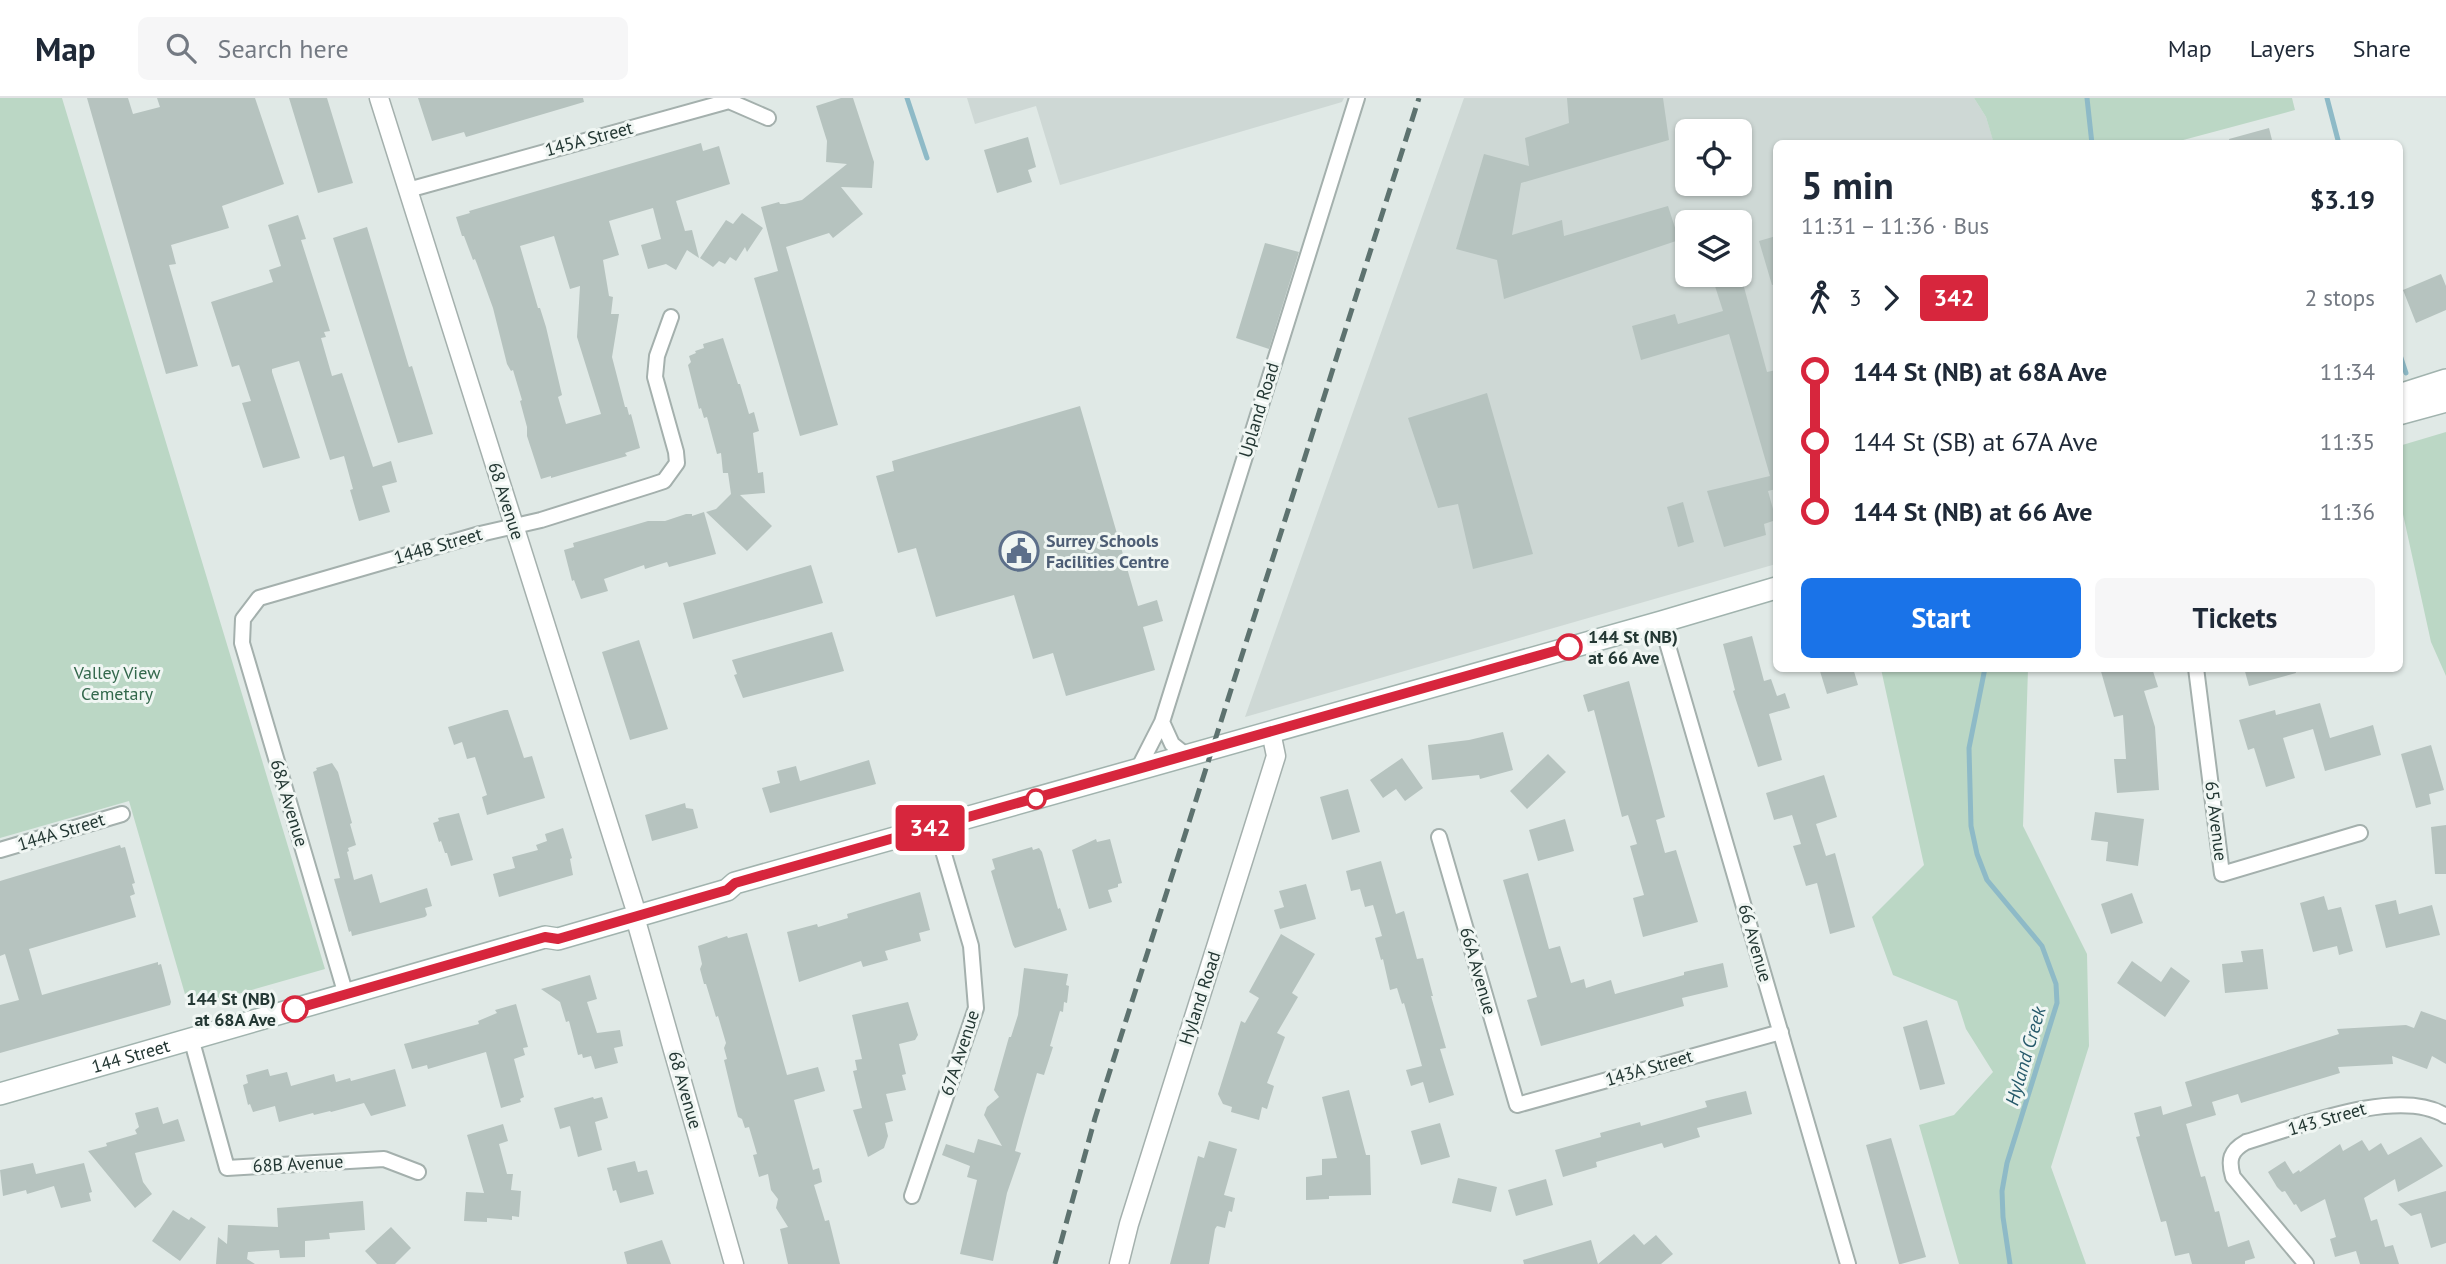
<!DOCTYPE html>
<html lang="en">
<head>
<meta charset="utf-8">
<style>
  :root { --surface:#fff; --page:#f6f6f7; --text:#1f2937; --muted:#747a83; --line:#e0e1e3; --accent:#1a73e8 }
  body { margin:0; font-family:"PT Sans",sans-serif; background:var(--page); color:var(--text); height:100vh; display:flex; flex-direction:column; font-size:26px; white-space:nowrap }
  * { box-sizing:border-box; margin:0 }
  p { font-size:23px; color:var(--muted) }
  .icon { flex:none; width:38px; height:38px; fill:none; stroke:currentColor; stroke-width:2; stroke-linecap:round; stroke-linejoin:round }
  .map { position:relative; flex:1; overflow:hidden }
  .panel { position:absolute; left:1773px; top:42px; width:630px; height:532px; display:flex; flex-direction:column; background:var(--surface); border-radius:10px; box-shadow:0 2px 5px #0004 }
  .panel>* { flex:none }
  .badge { padding:0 14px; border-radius:5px; font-size:24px; line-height:46px }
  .tools { position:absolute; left:1675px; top:21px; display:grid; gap:14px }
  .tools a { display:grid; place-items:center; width:77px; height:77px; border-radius:10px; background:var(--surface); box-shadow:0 2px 5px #0004; font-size:35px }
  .map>.badge { position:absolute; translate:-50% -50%; box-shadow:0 0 0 4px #fff }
  .legs { display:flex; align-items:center; gap:10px; height:77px; padding:0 28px; font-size:23px }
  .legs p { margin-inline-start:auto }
  .head { display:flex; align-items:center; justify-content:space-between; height:119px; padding:0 28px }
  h1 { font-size:38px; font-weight:700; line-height:52px }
  .action { display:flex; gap:14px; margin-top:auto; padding:14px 28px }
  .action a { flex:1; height:80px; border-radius:10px; background:var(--accent); color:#fff; font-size:28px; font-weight:700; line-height:80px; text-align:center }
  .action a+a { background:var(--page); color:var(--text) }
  ul { padding:0 28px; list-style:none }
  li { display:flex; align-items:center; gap:24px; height:70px; font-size:26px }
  li i { display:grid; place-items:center; width:10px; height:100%; margin:0 9px; background:currentColor }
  li i::after { content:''; width:18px; height:18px; margin:-9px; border:5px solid; border-radius:50%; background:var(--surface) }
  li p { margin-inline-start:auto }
  li:first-child i { background:linear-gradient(#0000 50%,currentColor 0) }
  li:last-child i { background:linear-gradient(currentColor 50%,#0000 0) }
  header { display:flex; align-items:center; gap:42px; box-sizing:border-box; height:98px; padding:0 35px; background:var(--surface); border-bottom:2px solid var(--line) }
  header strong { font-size:33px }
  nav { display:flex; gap:38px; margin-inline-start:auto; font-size:24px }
  .search { width:490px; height:63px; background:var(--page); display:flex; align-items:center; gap:18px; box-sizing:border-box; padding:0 24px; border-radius:10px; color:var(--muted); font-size:26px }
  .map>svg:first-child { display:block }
</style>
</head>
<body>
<header>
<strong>Map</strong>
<div class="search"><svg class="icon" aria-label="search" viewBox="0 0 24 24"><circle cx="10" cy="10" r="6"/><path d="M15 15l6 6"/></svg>Search here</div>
<nav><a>Map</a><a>Layers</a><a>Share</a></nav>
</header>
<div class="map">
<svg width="2446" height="1166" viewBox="0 0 2446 1166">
  <rect width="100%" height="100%" fill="#e0e9e6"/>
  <path fill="#ced8d5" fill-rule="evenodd" d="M967,0H1344L1342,4L1060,87L1036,8L975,26Z
    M1464,0H1974L1986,19L1994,45L1776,46V466L1245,619ZM1687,33H1740V86H1687ZM1687,124H1740V177H1687Z"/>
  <path fill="#bbd7c5" d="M0,0H62L325,871L189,910L129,703L0,740Z
    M1974,0H2292L2295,12L2172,45L1994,46L1986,19Z
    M2446,334V578L2431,544L2399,398V348Z
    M1881,571H2028L2023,728L2087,856L2089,948L2051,1069L2086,1166H1959L1919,1027L1954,1017L1993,974L1966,931L1957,903L1893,877L1872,819L1924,767Z"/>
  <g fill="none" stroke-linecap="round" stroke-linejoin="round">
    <path stroke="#8ebac7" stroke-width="5" d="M907,0L927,60
      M2087,0L2092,46
      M2327,0L2339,46
      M2399,254L2406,275
      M1985,570L1969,650L1971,728L1977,756L1987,782L2042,848L2056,886L2057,905L2007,1065L2002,1093L2003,1119L2010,1166"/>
  </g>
  <path fill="#b6c3bf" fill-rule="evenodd" d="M87,0H128L133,16L160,9L157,0H255L284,86L222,108L229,130L171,147L176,166L169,167L198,268L166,276Z
    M289,0H327L353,85L318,95Z
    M418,0H583L584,4L466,39L464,34L432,43Z
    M841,0H853L874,64L872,90L841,89L863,116L833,140L829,135L786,149L838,327L800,338L754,180L778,173L761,109L779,104L780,106H785L802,102L847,66L826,64L827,43L816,8Z
    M1567,0H1663L1669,42L1521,85L1512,137L1562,122L1564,138L1668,108L1679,142L1504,201L1497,162L1456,151L1484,56L1529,68L1525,40L1569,25Z
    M2269,30L2273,46H2230L2229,41Z
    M1028,39L1036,69L1028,72L1032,84L997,95L984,52Z
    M701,45L703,53L719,48L730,86L676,103L685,133L692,132L699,160L687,152L676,172L666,166L648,171L641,147L661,141L653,110L609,123L619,157L603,162L609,198L613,199L611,216H619L612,259L625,309H627L629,317L631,316L640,350L625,355L627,358L551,380V378L541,381L527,338V329L520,303L522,302L513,272L511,273L507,266L493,210L477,166L475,161L473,162L464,138H462L456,119L470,115L469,113ZM554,138L570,191L580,188L577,239L601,316L566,326L558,299L562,297L546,229L540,210H538L520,148Z
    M742,115L763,130L747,154L745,149L736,163L730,159L725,166L719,163L713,169L700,160L726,122L733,126Z
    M298,117L306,141L301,142L330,233L324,234L326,239L321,240L332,278L342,275L373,369L391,363L397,384L382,388L390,414L359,423L350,392L353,391L344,358L330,362L299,263L272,271V274L300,360L263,370L242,305L251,303L239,267L232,269L211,204L273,184L269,172L281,168L268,127Z
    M367,129L409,269L412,268L433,336L398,345L333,140Z
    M1776,138V186L1772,187L1759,143Z
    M1265,145L1299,154L1269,251L1236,240Z
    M2441,176L2446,188V212L2416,225L2403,192Z
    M1741,178L1767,274L1776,272V391L1768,393L1776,422L1764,426L1766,437L1724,449L1707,393L1770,378L1729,236L1641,262L1632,228L1675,216L1678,226L1723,213L1714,185Z
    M723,240L738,286H740L749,316L754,314L759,333L753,335L758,375L763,374L765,395L740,397L772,428L747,453L706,414L716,411L731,396L728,375H723L721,355L717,356L707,319L704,320L701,310L699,311L688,267L691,264L689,258L696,255L695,253L704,250L703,246Z
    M1487,295L1533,456L1473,471L1458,406L1438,410L1408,320Z
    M1080,308L1138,508L1157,502L1163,523L1143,529L1155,572L1066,598L1053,555L1033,561L1014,497L936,519L916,450L898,455L876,378L894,373L892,363Z
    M1683,404L1694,444L1678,449L1667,409Z
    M704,414L716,456L669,469L667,464L645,471L644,467L604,481L608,493L581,501L574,482L572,483L564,452L574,449L573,445L648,423H665L686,416H692V418Z
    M811,467L823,505L693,541L683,505Z
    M832,534L844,573L743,600L734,577L737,576L732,562Z
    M1752,538L1764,583L1771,581L1777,598L1785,595L1790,610L1769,616L1782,662L1758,669L1733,593L1735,592L1723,546Z
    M639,542L668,631L630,642L602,554Z
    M1819,570H1853L1858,587L1827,596Z
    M2100,570H2152L2158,589L2144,593L2155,629L2159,692L2117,695L2114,661H2126L2123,617L2114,619Z
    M2244,570H2295L2296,575L2249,588Z
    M1629,583L1665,719L1656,722L1665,755L1676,752L1698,824L1643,839L1633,800L1644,797L1630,748L1637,746L1628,717L1622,719L1594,612L1588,614L1583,597Z
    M2320,605L2330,640L2373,627L2381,657L2325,673L2313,631L2283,640L2295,680L2266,689L2254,650L2248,652L2239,622L2275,612L2276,617Z
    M504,612H508L524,660L532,658L545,700L487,717L482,699L487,697L475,659L467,661L462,644L454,647L448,629Z
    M1503,634L1513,672L1480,681L1479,677L1432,682L1428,647L1469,642Z
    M2431,647L2444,692L2429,696L2431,706L2416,710L2401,656Z
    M1548,656L1566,674L1527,711L1510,693Z
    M1402,660L1423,690L1405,703L1396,691L1383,700L1370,682Z
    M869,662L876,686L770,715L762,690L780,685L777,673L796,668L800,683Z
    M332,665L338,674L352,725L350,726L356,747L348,750L349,753L347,754L354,782L372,776L380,805L427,790L432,808L425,810L427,817L425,819L352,838L351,833L349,834L334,781L340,780L313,674L317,672L316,670Z
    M1824,677L1837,719L1816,726L1826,758L1835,755L1855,829L1830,836L1817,785L1806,788L1793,748L1801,746L1792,717L1774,722L1766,695Z
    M1348,691L1360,734L1332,742L1320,699Z
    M685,705L686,710L693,711L698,730L652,743L645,717Z
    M2095,714L2144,721L2138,768L2106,763L2108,744L2091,742Z
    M459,715L473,762L451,768L447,755H445L441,743L439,744L433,725L439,723L438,720Z
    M1565,721L1574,753L1538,763L1529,732Z
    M2446,727V776H2435L2431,729Z
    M563,730L572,760L570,761L573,777L499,799L493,776L515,770L512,759L538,752L536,747L547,743L545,736Z
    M1096,741L1097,744L1110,741L1122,785L1118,786V789L1108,792L1112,804L1089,811L1072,752Z
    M120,747L121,750L125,749L135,785L132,786L135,796L130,798L136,819L29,851L42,897L158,864V867L161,866L171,904L170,907L0,955V907L19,902L5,856L0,858V783Z
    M1032,749L1033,752L1039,750L1042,754L1058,811L1060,810L1067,832L1015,850L1013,847L991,773L995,771L992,761Z
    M1381,763L1396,816L1404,813L1417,861L1423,860L1433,898H1431L1446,950L1440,951L1454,997L1429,1005L1423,984L1411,988L1406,972L1422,968L1404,905L1402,906L1397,890L1390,892L1383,861L1381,862L1375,840L1382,838L1373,807L1365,809L1360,791L1351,793L1346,773Z
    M1528,775L1549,851L1560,848L1571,885L1584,881L1586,890L1611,882L1615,896L1684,877V874L1723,865L1728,889L1682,900L1684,908L1541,948L1527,902L1537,899L1503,782Z
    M1306,786L1316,821L1280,831L1274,812L1284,809L1279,793Z
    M920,794L930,832L919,835L921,843L885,853L888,862L863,869L861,863L799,884L787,834L817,826L818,829L848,820L847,816Z
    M2132,795L2143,825L2111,836L2101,806Z
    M2324,798L2328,812L2341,809L2353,853L2339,857L2337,848L2313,854L2300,805Z
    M2396,802L2399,816L2432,807L2440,837L2386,850L2375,807Z
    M747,835L787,977L818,969L825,993L794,1002L813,1072L819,1070L822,1084L814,1087L825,1123L829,1122L840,1166H788L780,1131L788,1129L776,1110L778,1101L771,1092L768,1076L759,1079L753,1057L757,1056L749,1029L745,1030L742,1021L738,1019L736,1012L724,962L727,961L724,950L726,945L718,918L716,919L706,886H704L700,871L702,866L698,848L727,838L728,840Z
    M1281,836L1315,856L1292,895L1298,899L1277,935L1285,939L1267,985L1274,988L1267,1011L1262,1009L1259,1022L1231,1014L1232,1009L1223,1006L1218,996L1241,923L1245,925L1259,900L1249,894Z
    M2263,851L2268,891L2225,895L2222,866L2243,864L2241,853Z
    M2132,863L2161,884L2171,869L2190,883L2165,919L2117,885Z
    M1024,870L1068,876L1066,887L1069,888L1067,905L1064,904L1063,914L1060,913L1050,948L1053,949L1044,977L1037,975L1024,1020L1015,1053L1021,1055L1007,1095L993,1163L960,1156L977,1082L967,1079L970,1068L942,1057L946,1046L974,1055L978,1041L1002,1048L984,1017L987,1009L999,999L994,992L1009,939H1011L1018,917Z
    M590,877L597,901L587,904L597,935L620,932L623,948L614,950L618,965L595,971L591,958L583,960L582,956L578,957L569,923L566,924L560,904L541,891Z
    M908,904L918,937L915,942L899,946L906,976L902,977L906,992L886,996L893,1023L885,1025L888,1038L884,1050L868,1059L853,1012L862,1010L853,973L857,972L855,962L862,961L852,917Z
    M516,906L528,949L523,950L525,957L514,961L524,999L520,1001L521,1004L501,1010L486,954L428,971L427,967L412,971L404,946L479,926L478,923L497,915L495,912Z
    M2421,913L2446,922V966L2432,958L2427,971L2392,958L2393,966L2338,969L2340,975L2241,1005L2238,996L2212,1004L2216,1017L2186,1026L2201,1079L2205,1078L2215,1114L2219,1113L2228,1149L2249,1142L2255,1160L2245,1163V1166H2192L2189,1155L2175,1158L2166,1123L2161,1124L2136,1039L2140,1038L2134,1015L2161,1008L2163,1017L2192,1008L2185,984L2339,936L2337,931L2406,927L2414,930Z
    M1927,922L1945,986L1920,992L1903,929Z
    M268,971L270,978L287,974L291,988L334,976L336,984L350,980L351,983L395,971L406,1008L371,1018L364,1005L331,1014L330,1013L314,1017L313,1015L279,1024L275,1008L253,1014L250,1006L248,1007L243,987L248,985L246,977Z
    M1349,992L1366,1057H1370L1371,1097L1329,1098V1101L1306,1102V1079L1322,1077V1061L1337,1060L1322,999Z
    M1746,993L1752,1016L1697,1030L1700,1039L1664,1050L1662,1045L1596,1064L1597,1069L1563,1079L1555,1052L1601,1039L1600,1035L1640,1024L1641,1028L1707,1009L1705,1003Z
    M593,999L594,1001L602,999L608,1020L595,1024L602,1052L578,1059L570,1028L560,1031L554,1010Z
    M158,1009L163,1026L178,1021L185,1043L135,1055L143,1084L152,1096L135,1110L88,1053L107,1048L106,1045L137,1036L135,1032L139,1029L135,1015Z
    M1440,1025L1450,1059L1421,1067L1411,1033Z
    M503,1026L508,1043L499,1046L507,1076H513L511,1092L521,1093L519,1119L512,1118V1122L487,1120V1124L464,1123L466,1094L484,1095L467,1037Z
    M2421,1039L2443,1068L2398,1094L2395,1081L2364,1100L2371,1123L2377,1121L2385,1149L2393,1147L2399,1166H2360L2356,1153L2335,1159L2330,1141L2336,1139L2325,1101L2301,1114L2296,1106L2294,1107L2285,1093L2282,1094L2277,1089L2268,1074L2285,1063L2293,1076L2299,1072L2300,1074L2340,1046L2343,1053L2362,1042L2369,1053L2381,1045L2388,1057Z
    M1891,1040L1926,1159L1901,1166H1899L1866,1047Z
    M1209,1043L1237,1051L1224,1097L1235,1100L1232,1114L1229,1113L1225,1130L1217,1128L1215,1131L1209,1166H1170L1198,1058L1204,1060Z
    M635,1063L638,1074L647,1072L654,1096L620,1105L616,1092L613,1093L607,1070Z
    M33,1065L36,1076L84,1065L92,1094L89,1095L91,1103L61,1110L54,1088L27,1096L26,1092L3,1098L0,1072Z
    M1458,1080L1497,1089L1491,1114L1452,1105Z
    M1546,1081L1553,1107L1516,1118L1508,1092Z
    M2446,1093V1145L2431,1150L2421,1115L2411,1118L2398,1106Z
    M363,1103L365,1132L329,1135L330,1141L305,1143V1159L280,1160L279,1152L248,1154L247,1161L255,1166H216L218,1139L227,1146L228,1127L278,1129L277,1110Z
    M173,1112L189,1122L191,1119L206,1129L180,1163L152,1143Z
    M391,1129L411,1150L395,1166H377L365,1153Z
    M1634,1136L1644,1147L1656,1137L1673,1156L1661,1166H1524L1523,1162L1591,1142L1598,1166Z
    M662,1142L671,1166H627L624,1154Z"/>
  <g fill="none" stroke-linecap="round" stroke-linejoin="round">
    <g stroke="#a4b0ad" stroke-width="18">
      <path id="minor" d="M408,92L729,3L768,20
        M1661,524L1848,1166
        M2196,570L2222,776L2360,735
        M1162,624L1172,646L1187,658
        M1137,673L1162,624L1357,0
        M1439,739L1517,1007L1781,934
        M0,752L122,716
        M346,897L242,545L243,521L259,500L480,436L541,422L652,387L664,383L677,365L676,354L655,279L657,258L671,219
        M191,940L227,1070L384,1061L418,1074
        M912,1098L976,910L971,848L936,729
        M2306,1166L2233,1079C2228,1062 2230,1053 2246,1044C2297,1029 2399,988 2446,1018"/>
    </g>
    <g stroke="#a4b0ad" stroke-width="21">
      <path id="tertiary" d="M379,0L634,807
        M635,819L734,1166
        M1119,1166L1129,1126L1276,658L1271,634"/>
    </g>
    <g stroke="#a1b3ae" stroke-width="24">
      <g id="secondary">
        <path d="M2399,297L2446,282"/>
        <path d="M2399,316L2446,303"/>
        <path id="s1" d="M0,996L545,839L558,841L727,792L735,785L1661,524L1776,490"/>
      </g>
    </g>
    <use href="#minor" stroke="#fff" stroke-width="14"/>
    <use href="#tertiary" stroke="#fff" stroke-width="18"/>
    <use href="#secondary" stroke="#fff" stroke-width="21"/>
    <path stroke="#5d726f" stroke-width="5" stroke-dasharray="14 7" stroke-linecap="butt" d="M1055,1166L1095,1020L1419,0"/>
  </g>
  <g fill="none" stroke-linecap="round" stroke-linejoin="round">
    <g stroke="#fff" stroke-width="16">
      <path id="line-1" d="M295,911L545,839L558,841L727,792L735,785L1569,549"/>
    </g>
    <use href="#line-1" stroke="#d7263d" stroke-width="10"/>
  </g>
  <defs>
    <g id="civic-ring" transform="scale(2.0125)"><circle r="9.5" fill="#f0f6f3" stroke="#5c6f8a" stroke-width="1.5"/><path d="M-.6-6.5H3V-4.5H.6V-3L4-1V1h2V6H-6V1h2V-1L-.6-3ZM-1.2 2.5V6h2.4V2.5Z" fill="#5c6f8a"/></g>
  </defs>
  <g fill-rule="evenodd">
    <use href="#civic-ring" x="1019" y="453"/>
  </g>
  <g fill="#fff" stroke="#d7263d" stroke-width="3.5">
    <circle cx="1569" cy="549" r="12"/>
    <circle cx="1036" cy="701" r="9"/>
    <circle cx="295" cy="911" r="12"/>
  </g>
  <g text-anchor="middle" stroke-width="6" stroke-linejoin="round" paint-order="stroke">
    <g font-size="18" fill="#233733" stroke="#f0f6f3">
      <text transform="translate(589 41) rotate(-15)" y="6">145A Street</text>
      <text transform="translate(1259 312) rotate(-73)" y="6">Upland Road</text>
      <text transform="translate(506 403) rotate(72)" y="6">68 Avenue</text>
      <text transform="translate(438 448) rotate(-16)" y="6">144B Street</text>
      <text transform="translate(289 705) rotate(73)" y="6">68A Avenue</text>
      <text transform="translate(2216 723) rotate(83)" y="6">65 Avenue</text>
      <text transform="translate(61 734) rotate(-17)" y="6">144A Street</text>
      <text transform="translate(1755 845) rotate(74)" y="6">66 Avenue</text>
      <text transform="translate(1478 873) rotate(74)" y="6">66A Avenue</text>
      <text transform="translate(1200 900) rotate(-72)" y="6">Hyland Road</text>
      <text transform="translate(960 955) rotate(-72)" y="6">67A Avenue</text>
      <text dy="6" stroke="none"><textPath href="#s1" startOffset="136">144 Street</textPath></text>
      <text transform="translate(1649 970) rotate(-16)" y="6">143A Street</text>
      <text transform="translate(685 992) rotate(74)" y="6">68 Avenue</text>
      <text transform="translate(2327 1021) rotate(-16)" y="6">143 Street</text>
      <text transform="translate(298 1066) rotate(-3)" y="6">68B Avenue</text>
    </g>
    <g font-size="18" font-weight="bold" fill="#4e5e75" stroke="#f0f6f3" text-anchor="start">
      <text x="1046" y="449">Surrey Schools<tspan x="1046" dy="21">Facilities Centre</tspan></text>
    </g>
    <g font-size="18" font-weight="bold" fill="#233733" stroke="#f0f6f3" text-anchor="start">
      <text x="1588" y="545">144 St (NB)<tspan x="1588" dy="21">at 66 Ave</tspan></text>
      <text x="276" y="907" text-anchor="end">144 St (NB)<tspan x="276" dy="21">at 68A Ave</tspan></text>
    </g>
    <g font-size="18" fill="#33684c" stroke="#f0f6f3">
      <text x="117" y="581">Valley View<tspan x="117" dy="21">Cemetary</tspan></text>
    </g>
    <g font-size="19" font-style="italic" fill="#25596a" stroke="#f0f6f3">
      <text transform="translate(2025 958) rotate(-74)" y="7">Hyland Creek</text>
    </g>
  </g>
</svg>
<div class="tools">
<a><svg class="icon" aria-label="locate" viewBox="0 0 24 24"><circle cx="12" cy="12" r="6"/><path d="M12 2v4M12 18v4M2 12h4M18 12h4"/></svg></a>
<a><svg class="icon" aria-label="layers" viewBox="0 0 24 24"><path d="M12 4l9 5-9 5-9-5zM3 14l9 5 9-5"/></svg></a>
</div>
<b class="badge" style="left:930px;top:730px;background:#d7263d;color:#fff">342</b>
<section class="panel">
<div class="head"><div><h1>5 min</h1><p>11:31 – 11:36 · Bus</p></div><b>$3.19</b></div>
<div class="legs"><svg class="icon" aria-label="walk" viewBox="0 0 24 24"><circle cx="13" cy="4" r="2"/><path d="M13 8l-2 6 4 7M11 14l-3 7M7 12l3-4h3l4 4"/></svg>3<svg class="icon" aria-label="forward" viewBox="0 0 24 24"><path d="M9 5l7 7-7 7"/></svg><b class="badge" style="background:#d7263d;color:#fff">342</b><p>2 stops</p></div>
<ul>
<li><i style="color:#d7263d"></i><b>144 St (NB) at 68A Ave</b><p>11:34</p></li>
<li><i style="color:#d7263d"></i><span>144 St (SB) at 67A Ave</span><p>11:35</p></li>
<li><i style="color:#d7263d"></i><b>144 St (NB) at 66 Ave</b><p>11:36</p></li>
</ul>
<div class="action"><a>Start</a><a>Tickets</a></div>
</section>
</div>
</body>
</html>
